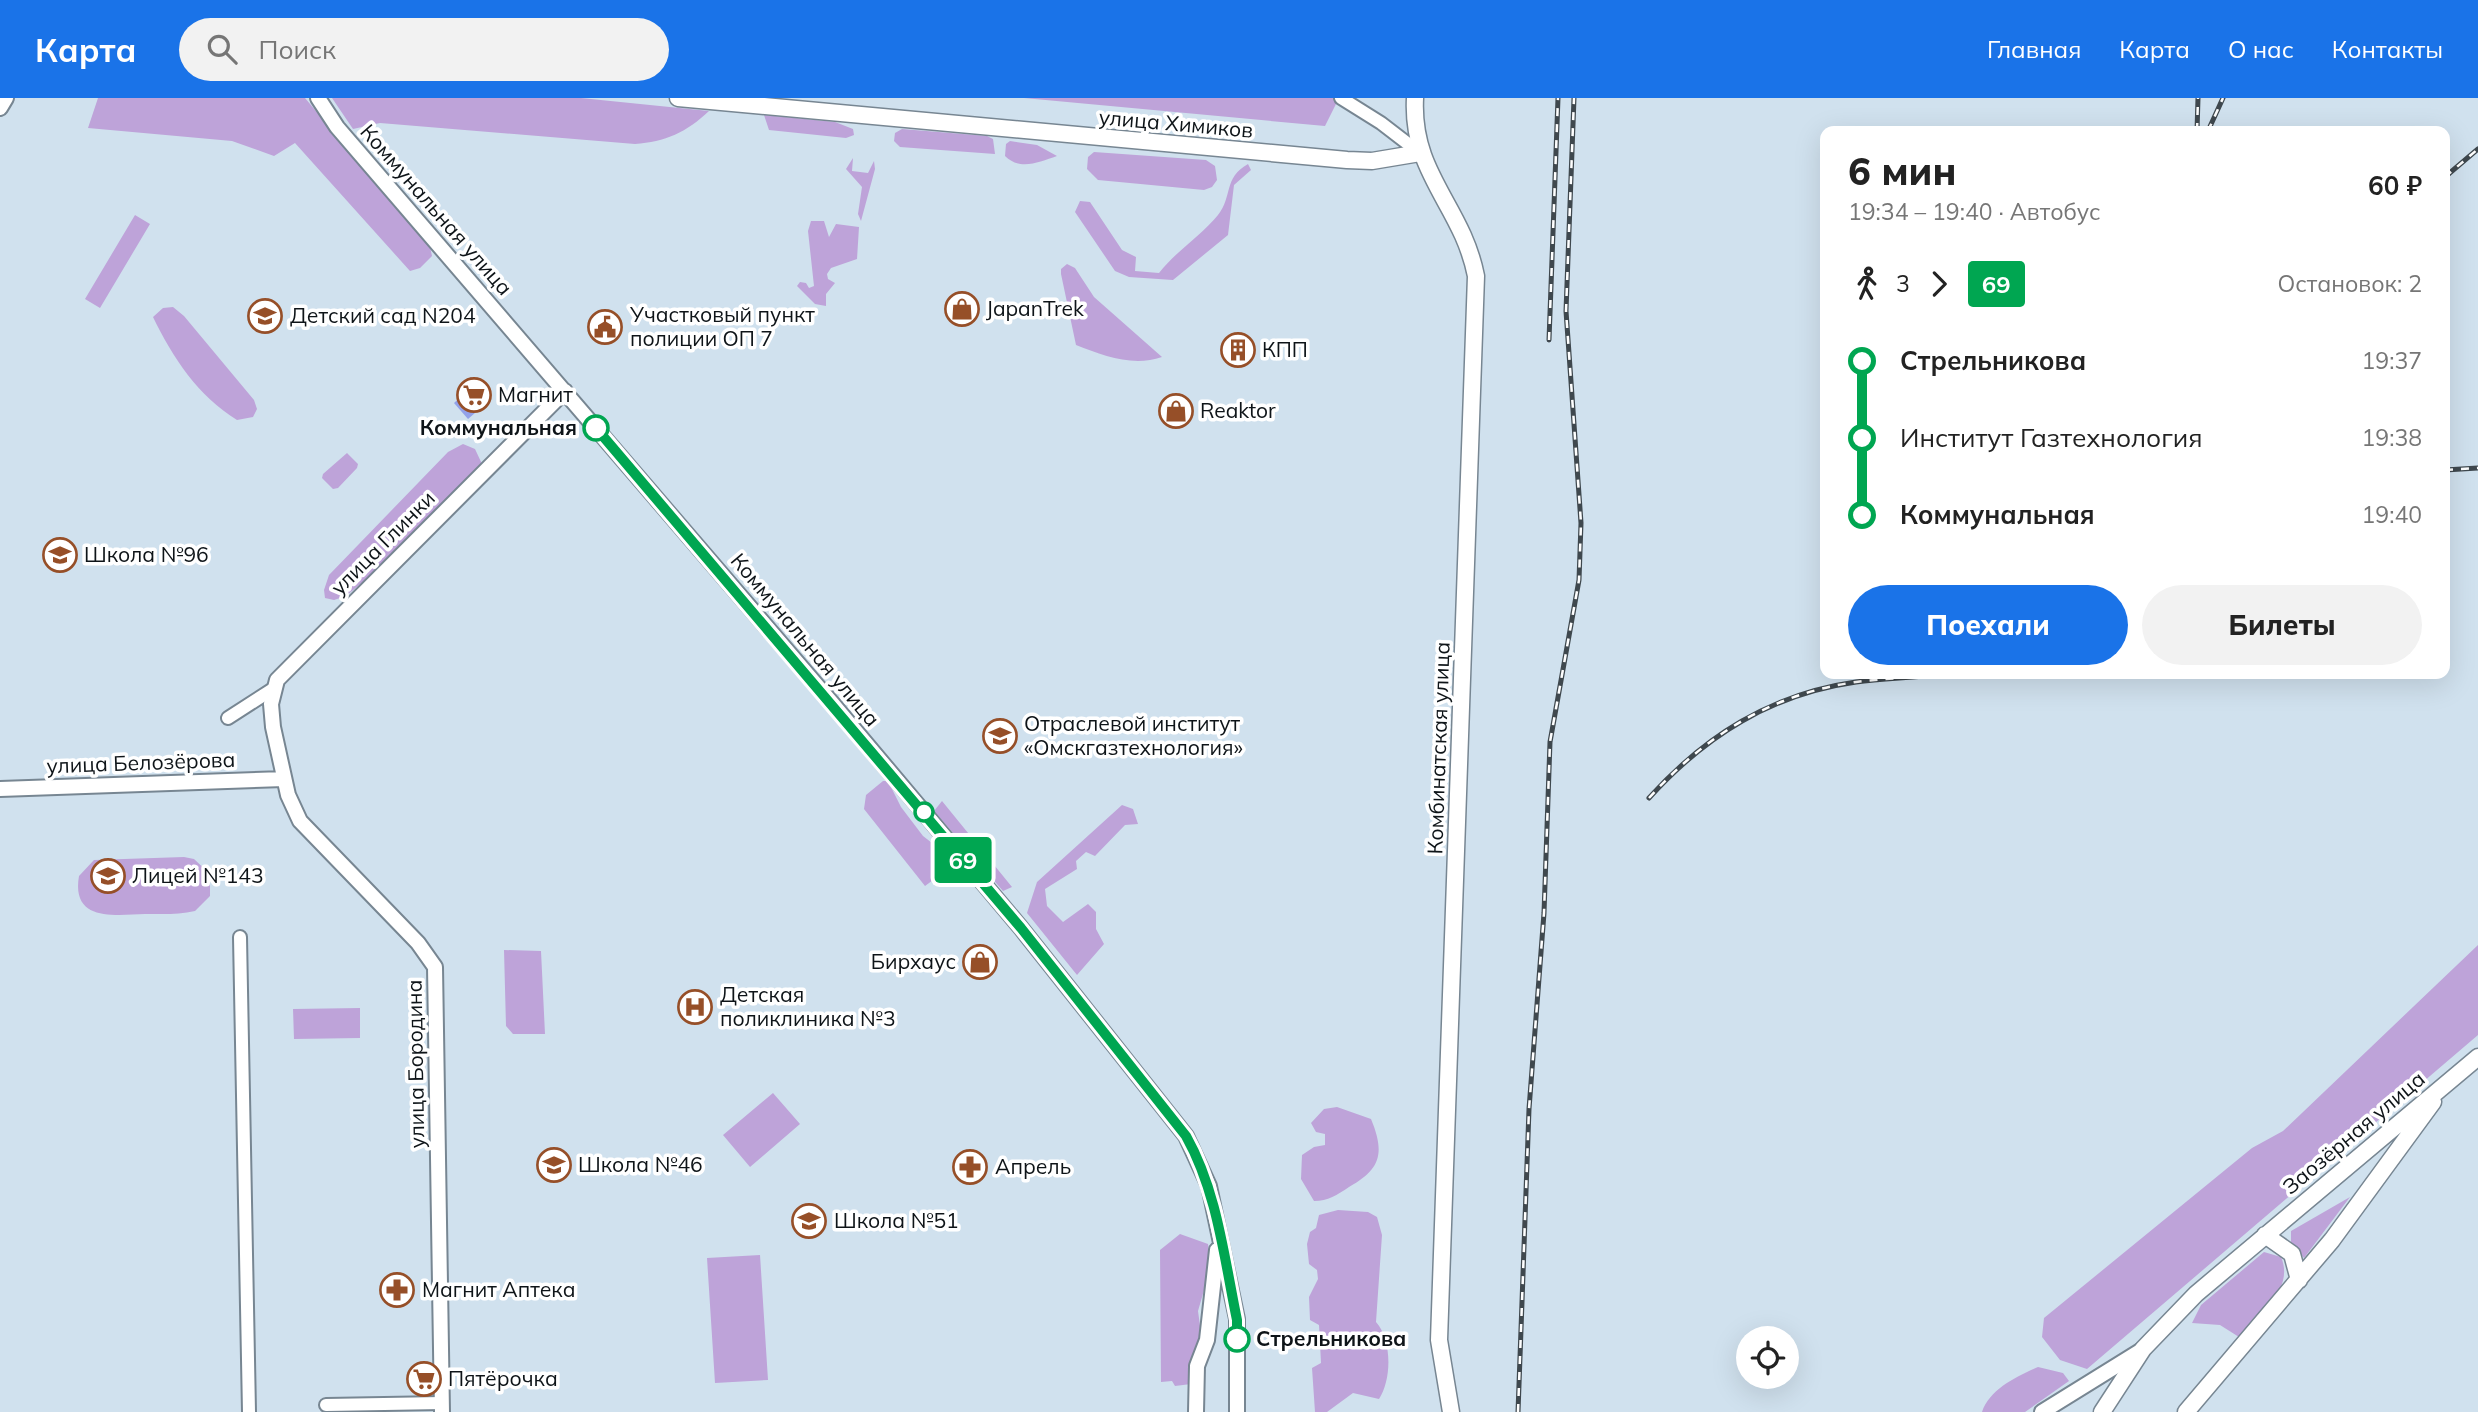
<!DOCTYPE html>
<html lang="ru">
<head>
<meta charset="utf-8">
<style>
  :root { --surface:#fff; --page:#f2f2f2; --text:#222; --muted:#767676; --accent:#1a73e8 }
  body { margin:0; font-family:Mulish,sans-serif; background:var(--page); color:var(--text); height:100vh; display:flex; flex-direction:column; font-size:26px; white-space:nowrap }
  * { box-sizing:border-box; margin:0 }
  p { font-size:23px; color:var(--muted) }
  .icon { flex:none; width:38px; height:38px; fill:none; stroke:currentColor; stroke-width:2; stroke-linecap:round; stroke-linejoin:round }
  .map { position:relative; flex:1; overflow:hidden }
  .sheet { position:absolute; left:1820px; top:28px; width:630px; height:553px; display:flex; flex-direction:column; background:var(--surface); border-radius:14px; box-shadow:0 7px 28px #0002 }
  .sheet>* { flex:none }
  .badge { padding:0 14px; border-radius:5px; font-size:24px; line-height:46px }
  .tools { position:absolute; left:1736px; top:1228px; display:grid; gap:14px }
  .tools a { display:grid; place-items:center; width:63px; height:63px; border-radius:50%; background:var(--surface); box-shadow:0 7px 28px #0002; font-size:35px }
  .map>.badge { position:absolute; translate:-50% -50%; box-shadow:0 0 0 4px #fff }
  .legs { display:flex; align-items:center; gap:10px; height:77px; padding:0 28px; font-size:23px }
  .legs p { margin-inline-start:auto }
  .overview { display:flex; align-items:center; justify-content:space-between; height:119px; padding:0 28px }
  h1 { font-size:38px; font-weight:800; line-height:52px }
  .action { display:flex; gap:14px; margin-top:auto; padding:14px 28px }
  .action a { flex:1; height:80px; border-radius:42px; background:var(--accent); color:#fff; font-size:28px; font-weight:800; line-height:80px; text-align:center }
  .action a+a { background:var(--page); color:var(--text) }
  ul { padding:0 28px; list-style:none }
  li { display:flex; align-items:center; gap:24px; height:77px; font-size:26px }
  li i { display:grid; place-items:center; width:10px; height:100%; margin:0 9px; background:currentColor }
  li i::after { content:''; width:18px; height:18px; margin:-9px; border:5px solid; border-radius:50%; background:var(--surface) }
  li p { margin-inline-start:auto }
  li:first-child i { background:linear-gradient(#0000 50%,currentColor 0) }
  li:last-child i { background:linear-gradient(currentColor 50%,#0000 0) }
  header { display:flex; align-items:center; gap:42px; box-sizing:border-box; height:98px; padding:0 35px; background:var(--accent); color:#fff }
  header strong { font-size:33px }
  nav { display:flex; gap:38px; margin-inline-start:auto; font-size:24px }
  .search { width:490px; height:63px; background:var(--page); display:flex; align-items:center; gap:18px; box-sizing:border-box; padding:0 24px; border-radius:38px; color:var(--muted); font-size:26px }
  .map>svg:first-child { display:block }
</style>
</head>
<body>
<header>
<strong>Карта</strong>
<div class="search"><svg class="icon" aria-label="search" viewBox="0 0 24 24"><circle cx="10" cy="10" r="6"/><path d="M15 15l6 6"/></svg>Поиск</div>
<nav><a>Главная</a><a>Карта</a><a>О нас</a><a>Контакты</a></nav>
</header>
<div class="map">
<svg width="2478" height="1314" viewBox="0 0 2478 1314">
  <rect width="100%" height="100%" fill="#d0e1ee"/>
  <path fill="#bea3d9" d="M98,0H305L430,149L432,158L420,170L410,173L295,45L274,58L232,43L88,30Z
    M332,0H581L709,13C687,34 665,44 635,46L380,25L353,31Z
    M1024,0H1339L1325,28Z
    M764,17L835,24L853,31L854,37L846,40L769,32Z
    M902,31L987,38L993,41L995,56L900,49L894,43L895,35Z
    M1010,43L1037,47L1057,58C1039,64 1020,73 1005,58L1006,46Z
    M1094,54L1206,62L1215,68L1217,82L1212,89L1204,92L1098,82L1087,71L1088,59Z
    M853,60L852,73L868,75L874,63L875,71L861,123L858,116L862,89L846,71Z
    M1248,66L1251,72L1234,87L1228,137L1173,182L1129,179L1115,173L1075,114L1080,103L1090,104L1122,152L1136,159L1135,173L1159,175C1176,153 1201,138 1218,117C1233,98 1223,80 1248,66Z
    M135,117L150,126L100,210L85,201Z
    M811,123H824L829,139L836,126L859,129L857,161L831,170L827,176L828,181L835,185L826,196V208L815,206L797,188L800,184L806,185L809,190L814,188L808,133Z
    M1067,166L1075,170L1094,199L1162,259C1133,269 1104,258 1076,247L1061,176V171Z
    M173,209L184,218L254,302L257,311L253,319L237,322C198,298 173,260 153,219L163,210Z
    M463,346L475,351L482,366L371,477L346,498L334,502L325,500L324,492L329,477L448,354Z
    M347,355L358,366L357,370L338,390L333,391L322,380L323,376Z
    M883,683H888L901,709L923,738L954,762L952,768L925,788L864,711L866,697Z
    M942,703L1012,789L1003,793L934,713Z
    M1122,707L1133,711L1138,726L1125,727L1095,758L1086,754L1076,763L1077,771L1045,791L1047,808L1063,824L1088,806L1096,814V831L1104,846L1077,877L1027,815L1037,784Z
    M184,759L194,761L210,776V798L195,813C179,817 162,816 145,816C115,817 71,824 79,778L94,762Z
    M2478,847V937L2087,1271L2060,1262L2042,1239L2044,1220L2252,1050L2283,1033Z
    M504,852L541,853L545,936H513L506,928Z
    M360,910V940L294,941L293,911Z
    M773,995L800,1026L750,1069L723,1037Z
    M1337,1009L1371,1021C1385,1055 1381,1071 1349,1089C1337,1097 1328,1103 1314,1103L1301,1081L1302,1057L1314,1049L1325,1047V1036L1316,1034L1311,1025L1324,1011Z
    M2350,1099L2304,1160L2291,1144V1133Z
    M1338,1112L1368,1114L1377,1119L1382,1137L1376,1224C1392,1242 1392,1281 1379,1301L1353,1295L1327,1314H1315L1312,1270L1321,1265L1319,1227L1310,1222L1309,1199L1318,1181L1317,1172L1309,1166L1307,1146L1310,1134L1316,1130L1319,1117Z
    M1180,1136L1208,1146L1211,1168L1198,1213L1201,1235L1191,1286L1175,1288L1172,1283L1161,1284L1160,1152Z
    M2264,1154L2281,1159C2295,1191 2259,1218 2239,1239L2220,1227L2192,1225L2201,1207Z
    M760,1157L768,1282L715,1285L707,1160Z
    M2038,1269L2063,1275L2069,1283L2025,1314H1982C1990,1291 2016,1279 2038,1269Z"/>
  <path fill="#92a1e9" d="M471,279L490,302L468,321L454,305L467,293L462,287Z"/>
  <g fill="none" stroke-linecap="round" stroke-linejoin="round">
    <g stroke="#778692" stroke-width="16">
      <path id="minor" d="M1341,0L1381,25L1420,55
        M228,620L273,591
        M240,839L249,1314
        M326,1307L442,1305"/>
    </g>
    <g stroke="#778692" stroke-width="18">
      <path id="tertiary" d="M318,0L337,29L832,605L1021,830L1186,1038L1209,1088L1237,1221V1314
        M0,10L6,0
        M0,691L284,681
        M442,1314L435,869L418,845L300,723L288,697L273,629L271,606L277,582L565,293
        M1196,1314L1197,1268L1207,1242L1217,1152
        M2042,1314L2142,1252"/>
    </g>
    <g stroke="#778692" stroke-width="19">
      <path id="secondary" d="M678,0L1347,62L1372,63L1420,55
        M1415,0C1411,77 1462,107 1476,178L1439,1242L1451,1314
        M2265,1137L2292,1156L2299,1182
        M2102,1314L2143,1251L2196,1196L2478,959
        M2186,1314L2332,1142L2433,1004"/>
    </g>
    <use href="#minor" stroke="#fff" stroke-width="12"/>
    <use href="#tertiary" stroke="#fff" stroke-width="14"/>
    <use href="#secondary" stroke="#fff" stroke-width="16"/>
    <g stroke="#3f484e" stroke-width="5">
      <path id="rail" d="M2197,33L2198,0
        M2208,33L2223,0
        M2445,79L2478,51
        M1549,242L1558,0
        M2445,372L2478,370
        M1649,700C1705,638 1771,596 1856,584C1885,580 1914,580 1942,576
        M1518,1314L1529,1011L1544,815L1550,644L1579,482L1581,425L1566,213L1574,0"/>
    </g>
    <use href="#rail" stroke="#fff" stroke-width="2.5" stroke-dasharray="8" stroke-linecap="butt"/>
  </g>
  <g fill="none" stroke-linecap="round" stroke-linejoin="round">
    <g stroke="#fff" stroke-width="16">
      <path id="line-1" d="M596,330L1021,830L1186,1038C1217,1093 1224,1159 1237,1222V1241"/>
    </g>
    <use href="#line-1" stroke="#00a651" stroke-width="10"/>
  </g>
  <defs>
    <g id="shop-ring" transform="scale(1.75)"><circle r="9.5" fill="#fff" stroke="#964f28" stroke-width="1.5"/><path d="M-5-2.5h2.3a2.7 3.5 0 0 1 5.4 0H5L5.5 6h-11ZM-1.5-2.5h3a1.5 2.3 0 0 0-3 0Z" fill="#964f28"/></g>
    <g id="school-ring" transform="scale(1.75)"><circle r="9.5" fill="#fff" stroke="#964f28" stroke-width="1.5"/><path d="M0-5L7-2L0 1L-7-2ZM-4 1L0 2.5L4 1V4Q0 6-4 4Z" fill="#964f28"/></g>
    <g id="civic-ring" transform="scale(1.75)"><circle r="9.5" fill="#fff" stroke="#964f28" stroke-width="1.5"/><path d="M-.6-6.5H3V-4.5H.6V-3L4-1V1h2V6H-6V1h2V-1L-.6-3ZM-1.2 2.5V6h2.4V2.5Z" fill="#964f28"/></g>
    <g id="building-ring" transform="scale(1.75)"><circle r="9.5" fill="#fff" stroke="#964f28" stroke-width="1.5"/><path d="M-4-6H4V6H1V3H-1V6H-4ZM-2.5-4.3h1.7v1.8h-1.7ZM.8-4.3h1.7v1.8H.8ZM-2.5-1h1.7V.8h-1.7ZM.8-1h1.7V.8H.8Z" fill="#964f28"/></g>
    <g id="supermarket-ring" transform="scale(1.75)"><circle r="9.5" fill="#fff" stroke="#964f28" stroke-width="1.5"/><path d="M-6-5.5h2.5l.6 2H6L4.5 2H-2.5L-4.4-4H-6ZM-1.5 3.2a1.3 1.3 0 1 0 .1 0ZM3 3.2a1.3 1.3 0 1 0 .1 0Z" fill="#964f28"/></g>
    <g id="university-ring" transform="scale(1.75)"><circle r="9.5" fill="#fff" stroke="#964f28" stroke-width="1.5"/><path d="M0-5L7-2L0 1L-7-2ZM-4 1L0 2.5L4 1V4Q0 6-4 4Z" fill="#964f28"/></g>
    <g id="hospital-ring" transform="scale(1.75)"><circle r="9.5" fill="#fff" stroke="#964f28" stroke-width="1.5"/><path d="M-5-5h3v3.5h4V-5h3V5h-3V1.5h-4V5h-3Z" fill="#964f28"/></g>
    <g id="pharmacy-ring" transform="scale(1.75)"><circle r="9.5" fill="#fff" stroke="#964f28" stroke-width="1.5"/><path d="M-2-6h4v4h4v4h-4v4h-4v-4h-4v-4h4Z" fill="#964f28"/></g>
  </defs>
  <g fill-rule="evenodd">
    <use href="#shop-ring" x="962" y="211"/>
    <use href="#school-ring" x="265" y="218"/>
    <use href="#civic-ring" x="605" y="229"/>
    <use href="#building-ring" x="1238" y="252"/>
    <use href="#supermarket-ring" x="474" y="297"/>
    <use href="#shop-ring" x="1176" y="313"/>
    <use href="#school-ring" x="60" y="457"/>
    <use href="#university-ring" x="1000" y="638"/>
    <use href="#school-ring" x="108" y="778"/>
    <use href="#shop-ring" x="980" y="864"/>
    <use href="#hospital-ring" x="695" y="909"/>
    <use href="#school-ring" x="554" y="1067"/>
    <use href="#pharmacy-ring" x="970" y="1069"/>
    <use href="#school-ring" x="809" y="1123"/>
    <use href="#pharmacy-ring" x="397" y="1192"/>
    <use href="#supermarket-ring" x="424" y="1281"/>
  </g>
  <g fill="#fff" stroke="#00a651" stroke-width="3.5">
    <circle cx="596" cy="330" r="12"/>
    <circle cx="924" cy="714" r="9"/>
    <circle cx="1237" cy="1241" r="12"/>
  </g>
  <g text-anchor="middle" stroke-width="7" stroke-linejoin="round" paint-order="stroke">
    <g font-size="21" fill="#0e1418" stroke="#fff">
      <text transform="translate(1176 26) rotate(5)" y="7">улица Химиков</text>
      <text transform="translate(436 112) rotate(49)" y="7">Коммунальная улица</text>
      <text transform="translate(383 445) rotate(-45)" y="7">улица Глинки</text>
      <text transform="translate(805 542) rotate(50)" y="7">Коммунальная улица</text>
      <text transform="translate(1439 650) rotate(-88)" y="7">Комбинатская улица</text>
      <text transform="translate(141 665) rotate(-2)" y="7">улица Белозёрова</text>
      <text transform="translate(416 966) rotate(-91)" y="7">улица Бородина</text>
      <text transform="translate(2354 1035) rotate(-40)" y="7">Заозёрная улица</text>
    </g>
    <g font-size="21" fill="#0e1418" stroke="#fff" text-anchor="start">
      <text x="986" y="218">JapanTrek</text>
      <text x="630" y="224">Участковый пункт<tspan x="630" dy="24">полиции ОП 7</tspan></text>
      <text x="290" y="225">Детский сад N204</text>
      <text x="1262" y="259">КПП</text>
      <text x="498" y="304">Магнит</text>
      <text x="1200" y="320">Reaktor</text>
      <text x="84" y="464">Школа №96</text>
      <text x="1024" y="633">Отраслевой институт<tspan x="1024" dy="24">«Омскгазтехнология»</tspan></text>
      <text x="132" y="785">Лицей №143</text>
      <text x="956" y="871" text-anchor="end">Бирхаус</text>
      <text x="720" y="904">Детская<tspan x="720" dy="24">поликлиника №3</tspan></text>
      <text x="578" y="1074">Школа №46</text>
      <text x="995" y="1076">Апрель</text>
      <text x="834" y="1130">Школа №51</text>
      <text x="422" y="1199">Магнит Аптека</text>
      <text x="448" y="1288">Пятёрочка</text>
    </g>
    <g font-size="21" font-weight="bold" fill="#0e1418" stroke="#fff" text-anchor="end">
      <text x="577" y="337">Коммунальная</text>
      <text x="1256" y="1248" text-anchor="start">Стрельникова</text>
    </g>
  </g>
</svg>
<div class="tools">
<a><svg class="icon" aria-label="locate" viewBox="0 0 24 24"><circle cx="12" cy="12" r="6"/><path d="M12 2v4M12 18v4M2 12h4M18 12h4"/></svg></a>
</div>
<b class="badge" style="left:963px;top:762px;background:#00a651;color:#fff">69</b>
<section class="sheet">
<div class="overview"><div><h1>6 мин</h1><p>19:34 – 19:40 · Автобус</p></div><b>60 ₽</b></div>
<div class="legs"><svg class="icon" aria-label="walk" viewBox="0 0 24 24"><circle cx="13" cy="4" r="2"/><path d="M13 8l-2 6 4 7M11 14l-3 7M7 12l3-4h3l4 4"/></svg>3<svg class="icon" aria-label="forward" viewBox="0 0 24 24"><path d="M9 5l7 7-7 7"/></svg><b class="badge" style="background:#00a651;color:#fff">69</b><p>Остановок: 2</p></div>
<ul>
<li><i style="color:#00a651"></i><b>Стрельникова</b><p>19:37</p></li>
<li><i style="color:#00a651"></i><span>Институт Газтехнология</span><p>19:38</p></li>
<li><i style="color:#00a651"></i><b>Коммунальная</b><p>19:40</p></li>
</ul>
<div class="action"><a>Поехали</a><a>Билеты</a></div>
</section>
</div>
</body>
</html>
